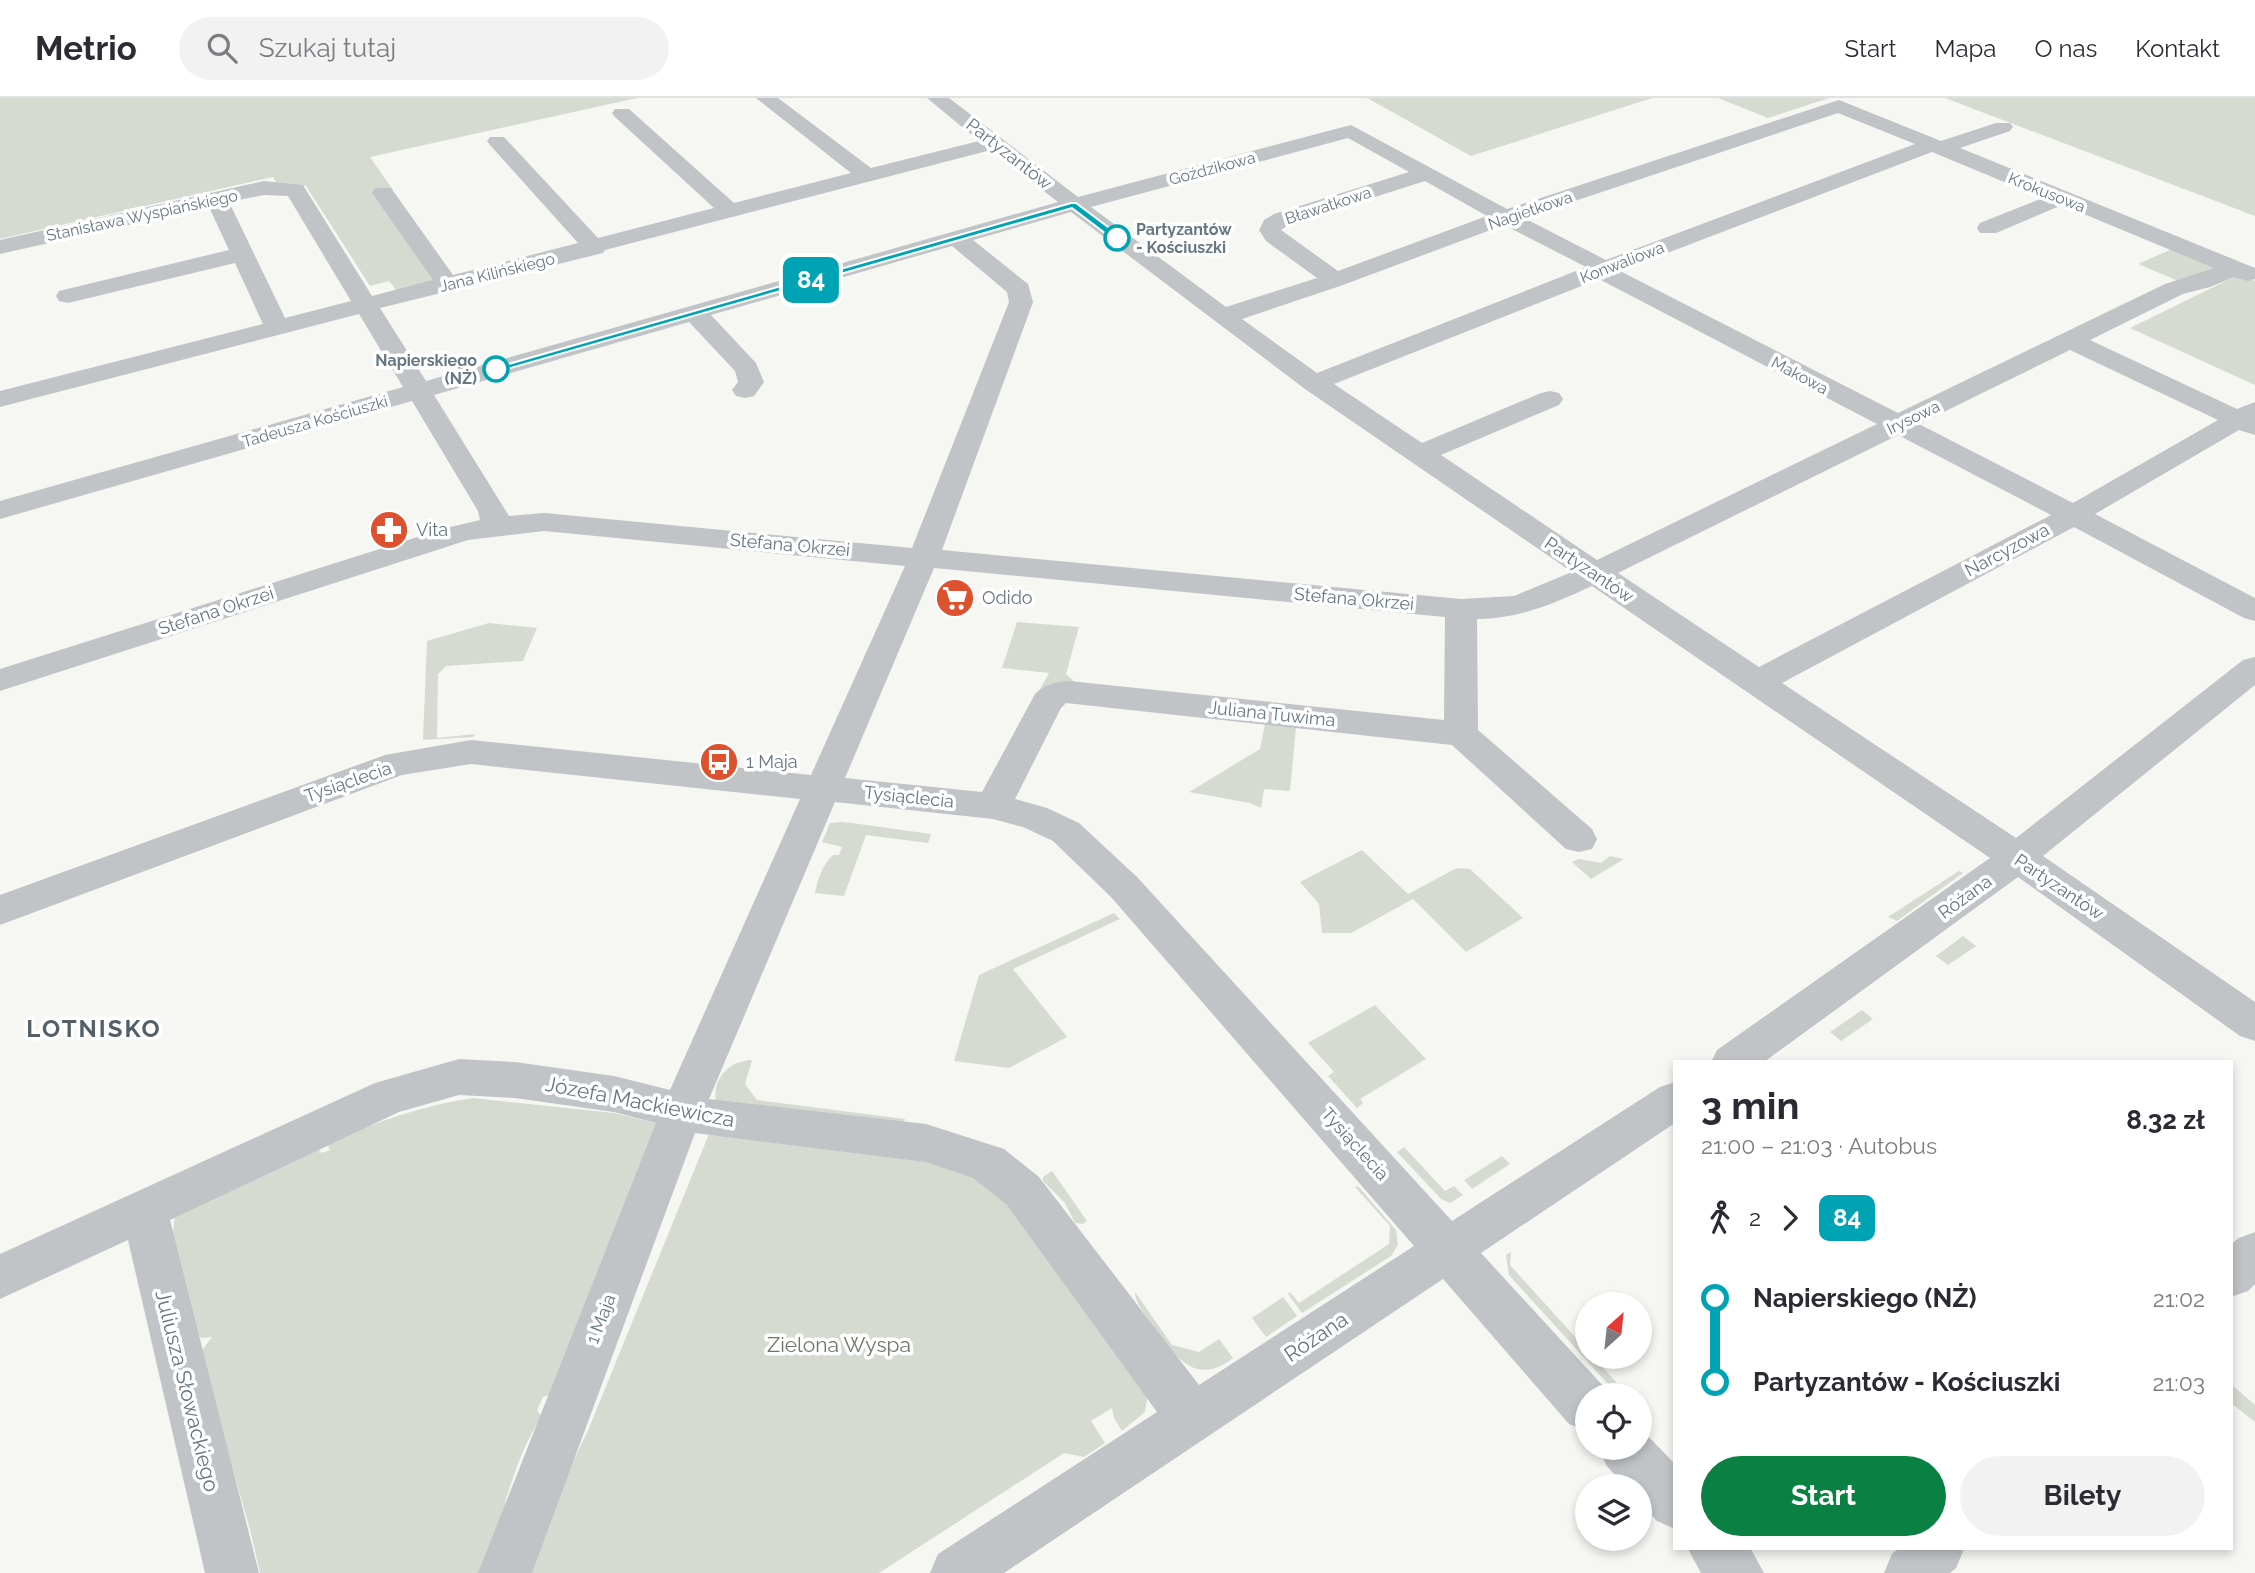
<!DOCTYPE html>
<html lang="pl">
<head>
<meta charset="utf-8">
<style>
  :root { --surface:#fff; --page:#f2f2f3; --text:#2b2b33; --muted:#7c7c81; --line:#e1e1e2; --accent:#0b8043 }
  body { margin:0; font-family:Raleway,sans-serif; background:var(--page); color:var(--text); height:100vh; display:flex; flex-direction:column; font-size:26px; white-space:nowrap }
  * { box-sizing:border-box; margin:0 }
  p { font-size:23px; color:var(--muted) }
  .icon { flex:none; width:38px; height:38px; fill:none; stroke:currentColor; stroke-width:2; stroke-linecap:round; stroke-linejoin:round }
  .map { position:relative; flex:1; overflow:hidden }
  .details { position:absolute; left:1673px; top:962px; width:560px; height:490px; display:flex; flex-direction:column; background:var(--surface); border-radius:0px; box-shadow:0 4px 10px #0003 }
  .details>* { flex:none }
  .badge { padding:0 14px; border-radius:10px; font-size:24px; line-height:46px }
  .needle { width:46px; rotate:27deg }
  .buttons { position:absolute; left:1575px; top:1194px; display:grid; gap:14px }
  .buttons a { display:grid; place-items:center; width:77px; height:77px; border-radius:50%; background:var(--surface); box-shadow:0 4px 10px #0003; font-size:35px }
  .map>.badge { position:absolute; translate:-50% -50%; box-shadow:0 0 0 4px #fff }
  .legs { display:flex; align-items:center; gap:10px; height:77px; padding:0 28px; font-size:23px }
  .legs p { margin-inline-start:auto }
  .headline { display:flex; align-items:center; justify-content:space-between; height:119px; padding:0 28px }
  h1 { font-size:38px; font-weight:700; line-height:52px }
  .primary-button { display:flex; gap:14px; margin-top:auto; padding:14px 28px }
  .primary-button a { flex:1; height:80px; border-radius:42px; background:var(--accent); color:#fff; font-size:28px; font-weight:700; line-height:80px; text-align:center }
  .primary-button a+a { background:var(--page); color:var(--text) }
  ul { padding:0 28px; list-style:none }
  li { display:flex; align-items:center; gap:24px; height:84px; font-size:26px }
  li i { display:grid; place-items:center; width:10px; height:100%; margin:0 9px; background:currentColor }
  li i::after { content:''; width:18px; height:18px; margin:-9px; border:5px solid; border-radius:50%; background:var(--surface) }
  li p { margin-inline-start:auto }
  li:first-child i { background:linear-gradient(#0000 50%,currentColor 0) }
  li:last-child i { background:linear-gradient(currentColor 50%,#0000 0) }
  header { display:flex; align-items:center; gap:42px; box-sizing:border-box; height:98px; padding:0 35px; background:var(--surface); border-bottom:2px solid var(--line) }
  header strong { font-size:33px }
  nav { display:flex; gap:38px; margin-inline-start:auto; font-size:24px }
  .search { width:490px; height:63px; background:var(--page); display:flex; align-items:center; gap:18px; box-sizing:border-box; padding:0 24px; border-radius:38px; color:var(--muted); font-size:26px }
  .map>svg:first-child { display:block }
</style>
</head>
<body>
<header>
<strong>Metrio</strong>
<div class="search"><svg class="icon" aria-label="search" viewBox="0 0 24 24"><circle cx="10" cy="10" r="6"/><path d="M15 15l6 6"/></svg>Szukaj tutaj</div>
<nav><a>Start</a><a>Mapa</a><a>O nas</a><a>Kontakt</a></nav>
</header>
<div class="map">
<svg width="2255" height="1475" viewBox="0 0 2255 1475">
  <rect width="100%" height="100%" fill="#f6f6f3"/>
  <path fill="#d6dbd2" d="M0,0H637L370,59L393,92L377,96L438,183L398,194L389,183L370,188L306,88L277,86L273,79L0,141Z
    M1367,0H1652L1471,58Z
    M1718,0H1829L1768,20Z
    M1945,0H2255V118Z
    M2174,150L2219,169L2183,185L2138,166Z
    M2238,177L2255,183V287L2130,230Z
    M1017,524L1079,529L1066,576L1077,586L1086,589L1008,650L1049,575L1002,570Z
    M489,525L537,530L523,563L446,568L438,576L437,640L475,636L473,639L423,642L427,543Z
    M1265,626L1296,629L1290,693L1264,691L1261,710L1250,705L1189,694L1260,651Z
    M842,724L852,725L931,736L928,745L866,737L844,798L815,795C817,782 823,766 833,757H839L842,749L822,744L830,725Z
    M1362,752L1408,796L1457,770L1470,771L1523,820L1466,854L1413,801L1351,835H1322L1319,806L1300,784Z
    M1610,758L1624,761L1591,781L1572,764L1579,761L1601,765Z
    M1959,773L1963,775L1897,823L1888,819Z
    M1114,815L1120,821L1013,871L1067,939L1009,970L954,963L979,877Z
    M1963,838L1976,848L1948,867L1936,858Z
    M1375,907L1426,961L1360,1001L1363,1005L1357,1010L1328,978L1334,974L1308,945Z
    M1862,912L1873,921L1841,943L1830,934Z
    M752,962L745,986L757,1002L905,1021L903,1026L716,1005C712,981 728,963 752,962Z
    M473,1000L614,1015L660,1026L549,1297L543,1299L537,1312L542,1319C524,1344 515,1374 505,1404L510,1413L485,1475H260L251,1435L201,1260L203,1251L212,1239L201,1240L194,1232L190,1202L176,1152L173,1134L175,1117L309,1054L319,1052L322,1055L330,1052L328,1048L330,1044C378,1023 421,1008 473,1000Z
    M711,1031L952,1067L1005,1096L1138,1283L1147,1301L1145,1314L1122,1333L1114,1320L1112,1310L1091,1323L1105,1345L1084,1359L1064,1355L879,1475H532L550,1413L589,1330Z
    M1404,1049L1445,1093L1454,1088L1463,1097L1450,1105L1441,1101L1397,1054Z
    M1502,1058L1510,1066L1472,1091L1464,1082Z
    M1052,1073L1087,1123L1083,1126L1075,1125L1065,1105L1043,1083V1079Z
    M1358,1088L1396,1132L1398,1147L1391,1158L1302,1215L1288,1196L1290,1194L1299,1205L1389,1146L1390,1128L1355,1089Z
    M1511,1154L1510,1167L1587,1252V1258H1593L1627,1297H1618L1509,1177L1506,1157Z
    M1135,1194L1172,1247L1199,1254L1219,1241L1233,1260C1194,1290 1174,1257 1153,1227C1146,1217 1135,1205 1135,1194Z
    M1283,1199L1297,1218L1266,1239L1252,1220Z
    M2231,1286L2255,1307V1324L2231,1305Z"/>
  <g fill="none" stroke-linecap="round" stroke-linejoin="round">
    <path fill="#c0c4c7" fill-rule="evenodd" d="M756,0H778L871,70L979,43L927,0H949L1078,99L1351,27L1507,111L1839,2L1941,43L1996,25H2010L2013,29L2010,33L1960,50L2255,170V181L2248,183L2234,179L2210,189L2183,196L2090,242L2237,311L2255,304V337L2239,332L2095,416L2255,500V523L2244,520L2074,429L1782,585L2016,740L2243,562L2255,559V587L2043,758L2255,904V943L2240,938L2018,779L1764,964H1711L1717,952L1990,760L1592,488C1555,505 1519,521 1477,521L1478,632L1592,731L1597,741L1592,751L1579,754L1566,751L1452,647L1066,605L1061,610L1015,701L1047,710L1079,725L1137,779L1452,1123L1660,989L1675,984V1025L1481,1155L1605,1290L1607,1297H1587V1333L1569,1326L1443,1181L1004,1475H930L938,1456L1157,1314L1007,1107L973,1080L926,1064L695,1035L532,1475H478L656,1025L614,1014L515,1000L459,997L399,1014L170,1122L259,1475H205L128,1142L0,1201V1156L375,985L459,961L515,964L614,978L670,992L800,701L471,666L402,677L0,827V797L385,657L471,642L811,677L905,468L544,433L468,442L0,593V571L446,430L480,422L478,413L412,303L0,421V403L403,289L359,216L0,309V293L263,226L235,165L68,205L59,203L56,198L59,193L229,152L209,109L0,156V142L264,83L303,87L306,92L372,198L433,182L372,95L375,90H391L453,177L578,145L490,47L487,43L490,39H504L598,140L714,110L615,19L612,15L615,11H629L734,105L851,75ZM1838,15L1915,46L1606,162L1524,120ZM1348,40L1409,74L1274,116L1264,122L1259,132L1266,143L1317,180L1226,209L1091,109ZM991,52L1058,104L426,283L380,210L603,155L605,152ZM1932,54L2043,100L1980,125L1977,130L1980,135H1996L2062,107L2214,170L2165,186L1898,315L1620,173ZM1425,83L1487,118L1338,173L1281,132L1290,126ZM264,97L288,98L351,203L285,220L229,104ZM1071,114L1305,291L1572,474L1514,498L1461,501L942,452L1033,204L1028,186L973,142ZM1504,127L1586,169L1317,275L1242,221L1343,187ZM952,148L1007,194L1009,204L912,450L544,415L509,418L434,297L689,224L735,273L738,284L732,292L736,298L745,300L754,298L764,284L756,265L711,217ZM1599,181L1877,326L1597,462L1441,357L1559,307L1563,301L1559,295L1550,293L1541,295L1422,345L1334,286ZM2070,252L2218,322L2073,405L1919,326ZM1898,337L2051,417L1759,569L1618,475ZM934,470L1445,519L1444,622L1069,583C1055,584 1046,586 1035,596L982,694L845,680ZM835,704L993,721L1023,729L1053,743L1111,799L1414,1148L1199,1287L1039,1079L1004,1051L926,1026L709,1001Z
      M2255,1134V1186L2248,1193L2231,1199V1146L2239,1140Z
      M1640,1330L1675,1366V1431L1657,1423L1640,1405V1388H1625L1606,1367L1599,1349H1640Z
      M1688,1451H1751L1764,1475H1701Z
      M1898,1451H1964L1956,1470L1950,1475H1884L1892,1456Z"/>
  </g>
  <path fill="#00a3b4" stroke="#fff" stroke-width="2" d="M1071,105H1076L1120,138V142H1114L1072,110L500,273L491,271Z"/>
  <defs>
    <g id="pharmacy-disc" transform="scale(2.0125)"><circle r="9.5" fill="#dc512e" stroke="#fff"/><path d="M-2-6h4v4h4v4h-4v4h-4v-4h-4v-4h4Z" fill="#fff"/></g>
    <g id="supermarket-disc" transform="scale(2.0125)"><circle r="9.5" fill="#dc512e" stroke="#fff"/><path d="M-6-5.5h2.5l.6 2H6L4.5 2H-2.5L-4.4-4H-6ZM-1.5 3.2a1.3 1.3 0 1 0 .1 0ZM3 3.2a1.3 1.3 0 1 0 .1 0Z" fill="#fff"/></g>
    <g id="bus-disc" transform="scale(2.0125)"><circle r="9.5" fill="#dc512e" stroke="#fff"/><path d="M-5-6H5V4H4V6H2V4H-2V6H-4V4H-5ZM-3.5-4V0h7V-4ZM-3.5 1.2v1.5H-2V1.2ZM2 1.2v1.5H3.5V1.2Z" fill="#fff"/></g>
  </defs>
  <g fill-rule="evenodd">
    <use href="#pharmacy-disc" x="389" y="432"/>
    <use href="#supermarket-disc" x="955" y="500"/>
    <use href="#bus-disc" x="719" y="664"/>
  </g>
  <g fill="#fff" stroke="#00a3b4" stroke-width="3.5">
    <circle cx="1117" cy="140" r="12"/>
    <circle cx="496" cy="271" r="12"/>
  </g>
  <g text-anchor="middle" stroke-width="7" stroke-linejoin="round" paint-order="stroke">
    <g font-size="16" fill="#667783" stroke="#fff">
      <text transform="translate(1212 70) rotate(-15)" y="6">Goździkowa</text>
      <text transform="translate(2047 94) rotate(22)" y="6">Krokusowa</text>
      <text transform="translate(1328 107) rotate(-18)" y="6">Bławatkowa</text>
      <text transform="translate(1530 112) rotate(-19)" y="6">Nagietkowa</text>
      <text transform="translate(142 117) rotate(-12)" y="6">Stanisława Wyspiańskiego</text>
      <text transform="translate(1622 164) rotate(-21)" y="6">Konwaliowa</text>
      <text transform="translate(497 174) rotate(-14)" y="6">Jana Kilińskiego</text>
      <text transform="translate(1800 277) rotate(28)" y="6">Makowa</text>
      <text transform="translate(1913 319) rotate(-26)" y="6">Irysowa</text>
      <text transform="translate(315 323) rotate(-16)" y="6">Tadeusza Kościuszki</text>
    </g>
    <g font-size="16" font-weight="bold" fill="#667783" stroke="#fff" text-anchor="start">
      <text x="1136" y="137">Partyzantów<tspan x="1136" dy="18">- Kościuszki</tspan></text>
      <text x="477" y="268" text-anchor="end">Napierskiego<tspan x="477" dy="18">(NŻ)</tspan></text>
    </g>
    <g font-size="18" fill="#667783" stroke="#fff">
      <text transform="translate(1009 56) rotate(38)" y="6">Partyzantów</text>
      <text transform="translate(790 447) rotate(5)" y="6">Stefana Okrzei</text>
      <text transform="translate(2007 452) rotate(-28)" y="6">Narcyzowa</text>
      <text transform="translate(1589 472) rotate(34)" y="6">Partyzantów</text>
      <text transform="translate(1354 501) rotate(5)" y="6">Stefana Okrzei</text>
      <text transform="translate(216 513) rotate(-18)" y="6">Stefana Okrzei</text>
      <text transform="translate(1272 616) rotate(6)" y="6">Juliana Tuwima</text>
      <text transform="translate(348 684) rotate(-19)" y="6">Tysiąclecia</text>
      <text transform="translate(909 699) rotate(6)" y="6">Tysiąclecia</text>
      <text transform="translate(2059 789) rotate(34)" y="6">Partyzantów</text>
      <text transform="translate(1965 799) rotate(-36)" y="6">Różana</text>
      <text transform="translate(1355 1046) rotate(48)" y="6">Tysiąclecia</text>
      <text transform="translate(601 1221) rotate(-69)" y="6">1 Maja</text>
    </g>
    <g font-size="18" fill="#667783" stroke="#fff" text-anchor="start">
      <text x="416" y="438">Vita</text>
      <text x="982" y="506">Odido</text>
      <text x="746" y="670">1 Maja</text>
    </g>
    <g font-size="21" fill="#667783" stroke="#fff">
      <text transform="translate(640 1004) rotate(11)" y="7">Józefa Mackiewicza</text>
      <text transform="translate(1316 1239) rotate(-34)" y="7">Różana</text>
      <text transform="translate(187 1293) rotate(76)" y="7">Juliusza Słowackiego</text>
    </g>
    <g font-size="21" fill="#6a7a65" stroke="#fff">
      <text x="839" y="1254">Zielona Wyspa</text>
    </g>
    <g font-size="24" font-weight="bold" letter-spacing="2" fill="#546068" stroke="#fff">
      <text x="94" y="939">LOTNISKO</text>
    </g>
  </g>
</svg>
<div class="buttons">
<a><svg class="needle" viewBox="-14 -14 28 28"><path d="M0-13l5 13h-10z" fill="#e53935"/><path d="M0 13l5-13h-10z" fill="#7c7c81"/></svg></a>
<a><svg class="icon" aria-label="locate" viewBox="0 0 24 24"><circle cx="12" cy="12" r="6"/><path d="M12 2v4M12 18v4M2 12h4M18 12h4"/></svg></a>
<a><svg class="icon" aria-label="layers" viewBox="0 0 24 24"><path d="M12 4l9 5-9 5-9-5zM3 14l9 5 9-5"/></svg></a>
</div>
<b class="badge" style="left:811px;top:182px;background:#00a3b4;color:#fff">84</b>
<section class="details">
<div class="headline"><div><h1>3 min</h1><p>21:00 – 21:03 · Autobus</p></div><b>8.32 zł</b></div>
<div class="legs"><svg class="icon" aria-label="walk" viewBox="0 0 24 24"><circle cx="13" cy="4" r="2"/><path d="M13 8l-2 6 4 7M11 14l-3 7M7 12l3-4h3l4 4"/></svg>2<svg class="icon" aria-label="forward" viewBox="0 0 24 24"><path d="M9 5l7 7-7 7"/></svg><b class="badge" style="background:#00a3b4;color:#fff">84</b></div>
<ul>
<li><i style="color:#00a3b4"></i><b>Napierskiego (NŻ)</b><p>21:02</p></li>
<li><i style="color:#00a3b4"></i><b>Partyzantów - Kościuszki</b><p>21:03</p></li>
</ul>
<div class="primary-button"><a>Start</a><a>Bilety</a></div>
</section>
</div>
</body>
</html>
